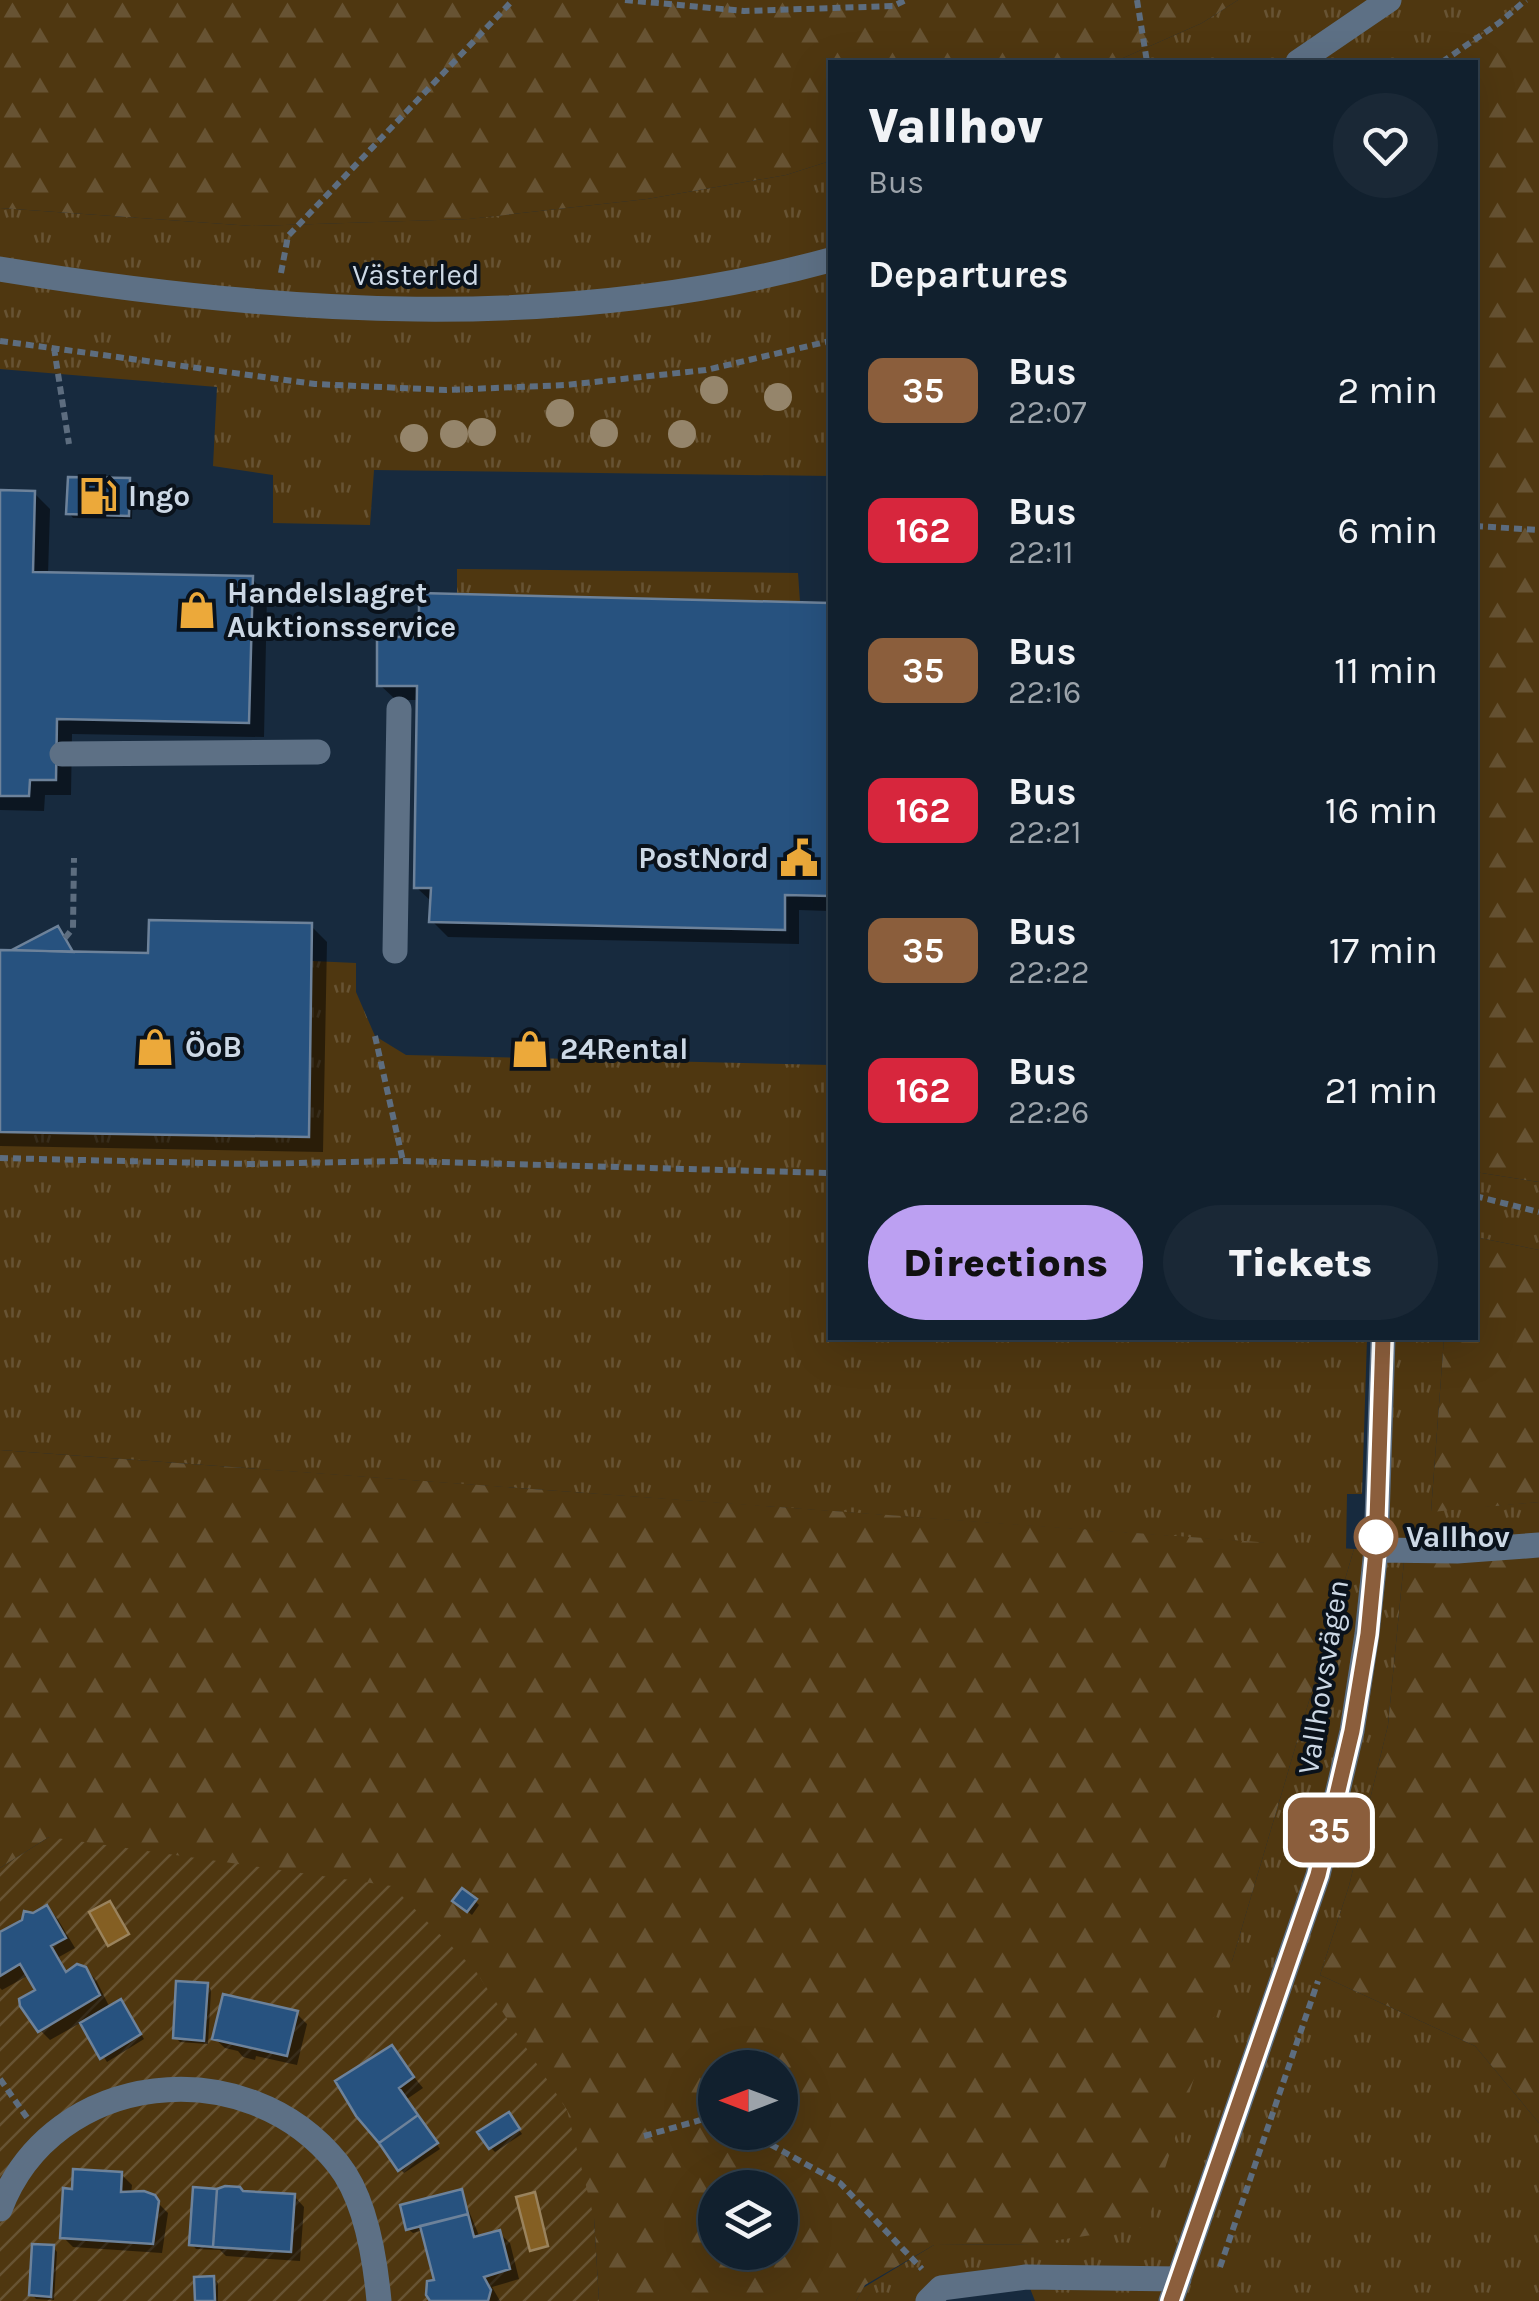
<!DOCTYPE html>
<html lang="en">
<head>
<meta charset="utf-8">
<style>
  :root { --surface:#11202e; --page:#1a2836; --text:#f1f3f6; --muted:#9ca3aa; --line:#303e4a; --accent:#bca0f2 }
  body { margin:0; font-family:Karla,sans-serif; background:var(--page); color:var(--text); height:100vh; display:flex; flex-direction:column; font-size:38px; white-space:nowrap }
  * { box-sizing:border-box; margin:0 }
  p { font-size:32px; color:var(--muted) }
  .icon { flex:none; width:55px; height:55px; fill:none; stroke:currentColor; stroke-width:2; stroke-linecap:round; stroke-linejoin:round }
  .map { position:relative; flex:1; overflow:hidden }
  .side { position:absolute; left:828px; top:60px; width:650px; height:1280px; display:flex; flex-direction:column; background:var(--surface); border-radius:0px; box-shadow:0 10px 40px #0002,0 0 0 2px var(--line) }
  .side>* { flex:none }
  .badge { padding:0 20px; border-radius:15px; font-size:35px; line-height:65px }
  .needle { width:65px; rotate:270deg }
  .controls { position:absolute; left:698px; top:2050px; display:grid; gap:20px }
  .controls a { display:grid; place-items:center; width:100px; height:100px; border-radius:50%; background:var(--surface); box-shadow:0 10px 40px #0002,0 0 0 2px var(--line); font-size:50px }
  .map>.badge { position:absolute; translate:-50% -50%; box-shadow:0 0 0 5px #fff }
  h2 { padding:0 40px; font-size:38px; line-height:90px }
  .round { display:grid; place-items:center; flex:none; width:105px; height:105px; border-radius:52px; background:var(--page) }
  .overview { display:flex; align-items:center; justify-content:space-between; height:170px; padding:0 40px }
  h1 { font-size:48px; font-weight:800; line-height:75px }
  .cta { display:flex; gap:20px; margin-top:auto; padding:20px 40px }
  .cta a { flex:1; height:115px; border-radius:60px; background:var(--accent); color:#111; font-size:40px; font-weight:800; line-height:115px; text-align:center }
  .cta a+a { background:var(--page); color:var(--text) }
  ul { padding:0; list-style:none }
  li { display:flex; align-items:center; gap:30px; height:140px; padding:0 40px }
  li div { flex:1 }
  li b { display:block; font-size:38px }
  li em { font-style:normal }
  li .badge { min-width:110px; font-weight:700; text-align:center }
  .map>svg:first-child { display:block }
</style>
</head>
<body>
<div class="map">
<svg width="1539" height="2301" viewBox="0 0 1539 2301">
  <defs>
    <pattern id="grass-tufts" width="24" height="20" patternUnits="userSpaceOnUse" patternTransform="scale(2.5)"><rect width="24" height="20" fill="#4f3710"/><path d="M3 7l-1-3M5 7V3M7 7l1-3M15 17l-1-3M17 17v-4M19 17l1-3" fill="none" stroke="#675333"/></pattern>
    <pattern id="forest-firs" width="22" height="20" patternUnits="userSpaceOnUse" patternTransform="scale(2.5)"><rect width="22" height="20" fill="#4f3710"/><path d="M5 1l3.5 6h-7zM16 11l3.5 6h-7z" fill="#675333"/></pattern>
    <pattern id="garden-furrows" width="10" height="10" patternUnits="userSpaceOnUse" patternTransform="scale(2.5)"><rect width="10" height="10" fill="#4f3710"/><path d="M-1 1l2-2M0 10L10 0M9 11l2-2" fill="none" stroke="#675333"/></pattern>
  </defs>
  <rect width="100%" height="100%" fill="#172a3e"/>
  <path fill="url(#grass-tufts)" d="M1238,0H1526L1499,23L1442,62H1114L1202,23Z
    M830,161V476L374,470L370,525L273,523V475L213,466L217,387L0,369V208L252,226L468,219L647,199L786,175Z
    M457,569L798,573L800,602L457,594Z
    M312,961L356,963V992L375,1036L406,1055L830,1065V1338H1367L1362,1494H1347L1346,1549L0,1450V1132L308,1137Z
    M1475,1172L1539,1182V1250L1475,1237Z
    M1383,1338H1444L1431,1511L1539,1502V1545L1405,1551L1388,1725L1349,1886L1320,1975L1475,2046L1539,2123V2301H1035L1026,2278L928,2301H856L863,2288L934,2245L1031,2244L1232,1961L1354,1549L1375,1550Z"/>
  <path fill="url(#forest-firs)" fill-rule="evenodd" d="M0,0H1238L1202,23L1114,62H830V161L786,175L647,199L469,219L252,226L0,208Z
    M1526,0H1539V1182L1475,1172V62H1442L1499,23Z
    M1475,1237L1539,1250V1502L1431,1512L1444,1338H1475Z
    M0,1450L1354,1549L1232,1961L1146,2227L1031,2244L934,2245L865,2285L856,2301H599L594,2218L49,1837L0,1868ZM715,2068H780V2132H715ZM715,2188H780V2252H715Z
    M1539,1545V2123L1475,2046L1320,1975L1349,1886L1388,1725L1405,1551Z"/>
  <path fill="url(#garden-furrows)" d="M49,1837L392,1886L475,1970L567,2110L594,2218L599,2301H0V1868Z"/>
  <path fill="#845f23" stroke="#9a835d" stroke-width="2.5" d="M110,1901L129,1934L108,1946L89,1912Z
    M535,2192L548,2246L530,2251L516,2197Z"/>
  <path fill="#0007" d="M129,481L133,485L132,519L73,518L69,513Z
    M0,493H34L50,509L48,575L252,579L267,594L264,737L72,734L71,795H45L44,811L0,810Z
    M830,606V911L799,910V944L448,937L432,921L433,903L416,887L419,700H396L380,685L421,639Z
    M311,926L327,942L323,1152L0,1146V953L16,951L58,929L74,954L151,956Z
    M475,1901L479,1905L472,1915L460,1905Z
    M47,1908L57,1918L75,1948L59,1957L68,1974L85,1969L96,1980L110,2008L125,2007L144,2039L107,2062L82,2022L50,2040L40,2030L38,1991L29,1975L2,1990L0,1988V1935Z
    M207,1985L211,1990L208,2044L180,2042L175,2037Z
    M297,2014L307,2024L297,2065L256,2056L255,2060L243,2057L238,2051L225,2048L214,2038Z
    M391,2049L423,2088L407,2099L440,2149L404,2173L400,2169Z
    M513,2120L522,2134L495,2152L491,2148Z
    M121,2174L132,2185L131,2194H149L168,2213L162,2253L73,2247L63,2237Z
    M219,2191L294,2196L304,2207L300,2261L226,2256L220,2250L196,2249L192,2244Z
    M461,2192L480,2238L499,2233L510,2243L519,2279L492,2287L500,2301H432L437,2281L424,2230L413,2233L408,2229Z
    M53,2247L57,2252L54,2300L36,2299L32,2294Z
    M213,2278L218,2283V2301H197Z"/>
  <path fill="#27527f" stroke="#6d829a" stroke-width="2.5" d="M68,477L130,478L129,516L66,514Z
    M0,490L35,491L33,572L253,576L249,723L57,719L56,780H30L29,796H0Z
    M419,593L830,603V896L785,895V930L429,922L431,888H414L417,686H377V637H419Z
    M149,920L312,923L309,1137L0,1132V950L148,953Z
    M58,926L73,952L12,950Z
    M462,1888L477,1899L467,1912L452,1901Z
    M47,1905L66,1938L51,1946L66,1972L77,1964L86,1967L100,1995L38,2032L20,2006L19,1999L35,1990L20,1964L0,1976V1932L22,1920L24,1911L33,1913Z
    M176,1981L208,1983L204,2041L173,2038Z
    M223,1994L298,2011L287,2056L212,2039Z
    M121,1999L141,2034L100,2059L80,2023Z
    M392,2045L414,2077L399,2088L418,2115L379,2143L356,2116L335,2081Z
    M509,2112L520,2129L489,2149L477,2132Z
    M418,2115L438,2143L398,2171L379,2143Z
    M73,2169L122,2172L121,2192L144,2191L155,2195L159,2201L153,2244L60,2238L63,2188L72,2189Z
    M225,2186L240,2187L243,2191L295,2194L291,2252L213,2247L217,2189Z
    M193,2187L217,2189L213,2247L189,2245Z
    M462,2189L468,2214L406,2230L400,2205Z
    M468,2214L474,2237L500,2230L510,2269L484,2277L491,2290L488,2301H430L426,2295L427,2281L434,2280L420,2226Z
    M32,2244L54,2245L51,2297L29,2295Z
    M214,2276L215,2301H195L194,2277Z"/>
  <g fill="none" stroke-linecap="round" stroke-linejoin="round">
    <path stroke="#5d6d7f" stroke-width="6" stroke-dasharray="8 5" stroke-linecap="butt" d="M625,0L744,11L893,6L906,0
      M1137,0L1147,62
      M1442,62L1499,23L1526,0
      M281,273L288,236L513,0
      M0,341L315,384L446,390L566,385L706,370L830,341
      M54,348L69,444
      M1475,526L1539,530
      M65,938L73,928L74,858
      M375,1036L403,1161
      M0,1158L249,1164L403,1161L830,1173
      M1475,1196L1539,1212
      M0,2079L28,2119
      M748,2132L840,2183L922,2269
      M644,2136L715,2116
      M1220,2267L1318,1981"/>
    <path stroke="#5d7085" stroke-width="25" d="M1298,62L1389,0
      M0,269C274,314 559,334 830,260
      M62,754L318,752
      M395,951L399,709
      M1376,1550L1457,1551L1539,1545
      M0,2209C53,2069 247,2049 338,2164C366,2199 375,2258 379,2301
      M928,2301L941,2288L1026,2277L1179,2279
      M1171,2301L1318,1875L1352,1731L1367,1634L1376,1550L1383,1338"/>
  </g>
  <g fill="#95856b">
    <circle cx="714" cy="390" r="14"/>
    <circle cx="778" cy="397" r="14"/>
    <circle cx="560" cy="413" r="14"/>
    <circle cx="482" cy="432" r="14"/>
    <circle cx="604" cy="433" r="14"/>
    <circle cx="454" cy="434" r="14"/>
    <circle cx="682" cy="434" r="14"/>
    <circle cx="414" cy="438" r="14"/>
  </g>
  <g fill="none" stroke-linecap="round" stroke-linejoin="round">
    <g stroke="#fff" stroke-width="22">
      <path id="line" d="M1171,2301L1318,1875L1352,1731L1368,1634L1376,1550L1383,1338"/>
    </g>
    <use href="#line" stroke="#8b5e3c" stroke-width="15"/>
  </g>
  <defs>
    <g id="fuel-bare" transform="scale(3)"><path d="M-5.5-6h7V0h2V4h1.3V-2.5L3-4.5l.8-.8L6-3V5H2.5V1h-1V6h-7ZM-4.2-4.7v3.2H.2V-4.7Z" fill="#eca93a" stroke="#0a121b" stroke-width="2.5" paint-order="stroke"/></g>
    <g id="shop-bare" transform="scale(3)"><path d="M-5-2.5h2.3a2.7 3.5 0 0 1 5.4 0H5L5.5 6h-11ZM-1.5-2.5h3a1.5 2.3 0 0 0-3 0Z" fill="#eca93a" stroke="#0a121b" stroke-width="2.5" paint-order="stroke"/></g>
    <g id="civic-bare" transform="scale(3)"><path d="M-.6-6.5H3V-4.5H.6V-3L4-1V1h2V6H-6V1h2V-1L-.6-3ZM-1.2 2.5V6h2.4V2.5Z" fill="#eca93a" stroke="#0a121b" stroke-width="2.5" paint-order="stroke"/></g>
  </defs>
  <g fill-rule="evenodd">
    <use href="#fuel-bare" x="98" y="496"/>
    <use href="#shop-bare" x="197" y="610"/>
    <use href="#civic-bare" x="799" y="858"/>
    <use href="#shop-bare" x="155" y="1047"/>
    <use href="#shop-bare" x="530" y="1049"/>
  </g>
  <circle fill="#fff" stroke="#8b5e3c" stroke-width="5" cx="1376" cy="1537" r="20"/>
  <g text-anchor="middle" stroke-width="8" stroke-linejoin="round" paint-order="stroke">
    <g font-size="30" fill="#ccd8e5" stroke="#0a121b">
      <text x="416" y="285">Västerled</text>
      <text transform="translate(1323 1677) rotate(-81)" y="10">Vallhovsvägen</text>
    </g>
    <g font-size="30" font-weight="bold" fill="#ccd8e5" stroke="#0a121b" text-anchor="start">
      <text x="128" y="506">Ingo</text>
      <text x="227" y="603">Handelslagret<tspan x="227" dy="34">Auktionsservice</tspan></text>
      <text x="769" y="868" text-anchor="end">PostNord</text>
      <text x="185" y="1057">ÖoB</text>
      <text x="560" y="1059">24Rental</text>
    </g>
    <g font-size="30" font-weight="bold" fill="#ccd8e5" stroke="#0a121b" text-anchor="start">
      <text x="1406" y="1547">Vallhov</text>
    </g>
  </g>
</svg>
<div class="controls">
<a><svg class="needle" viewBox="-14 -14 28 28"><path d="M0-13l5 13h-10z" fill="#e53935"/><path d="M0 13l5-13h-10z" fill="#9ca3aa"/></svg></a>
<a><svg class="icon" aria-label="layers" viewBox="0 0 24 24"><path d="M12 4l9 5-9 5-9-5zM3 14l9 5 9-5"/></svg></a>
</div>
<b class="badge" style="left:1329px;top:1830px;background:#8b5e3c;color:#fff">35</b>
<section class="side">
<div class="overview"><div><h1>Vallhov</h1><p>Bus</p></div><a class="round"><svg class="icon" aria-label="heart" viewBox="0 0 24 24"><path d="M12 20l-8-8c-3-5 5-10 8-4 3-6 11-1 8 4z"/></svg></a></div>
<h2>Departures</h2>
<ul>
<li><span class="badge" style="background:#8b5e3c;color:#fff">35</span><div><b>Bus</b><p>22:07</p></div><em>2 min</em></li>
<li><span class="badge" style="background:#d7263d;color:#fff">162</span><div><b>Bus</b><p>22:11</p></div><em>6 min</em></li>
<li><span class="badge" style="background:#8b5e3c;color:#fff">35</span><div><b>Bus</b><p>22:16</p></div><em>11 min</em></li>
<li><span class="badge" style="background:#d7263d;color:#fff">162</span><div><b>Bus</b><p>22:21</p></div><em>16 min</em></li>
<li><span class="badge" style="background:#8b5e3c;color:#fff">35</span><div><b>Bus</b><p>22:22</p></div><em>17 min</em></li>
<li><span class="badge" style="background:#d7263d;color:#fff">162</span><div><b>Bus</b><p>22:26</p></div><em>21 min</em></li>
</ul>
<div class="cta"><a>Directions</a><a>Tickets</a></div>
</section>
</div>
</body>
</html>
